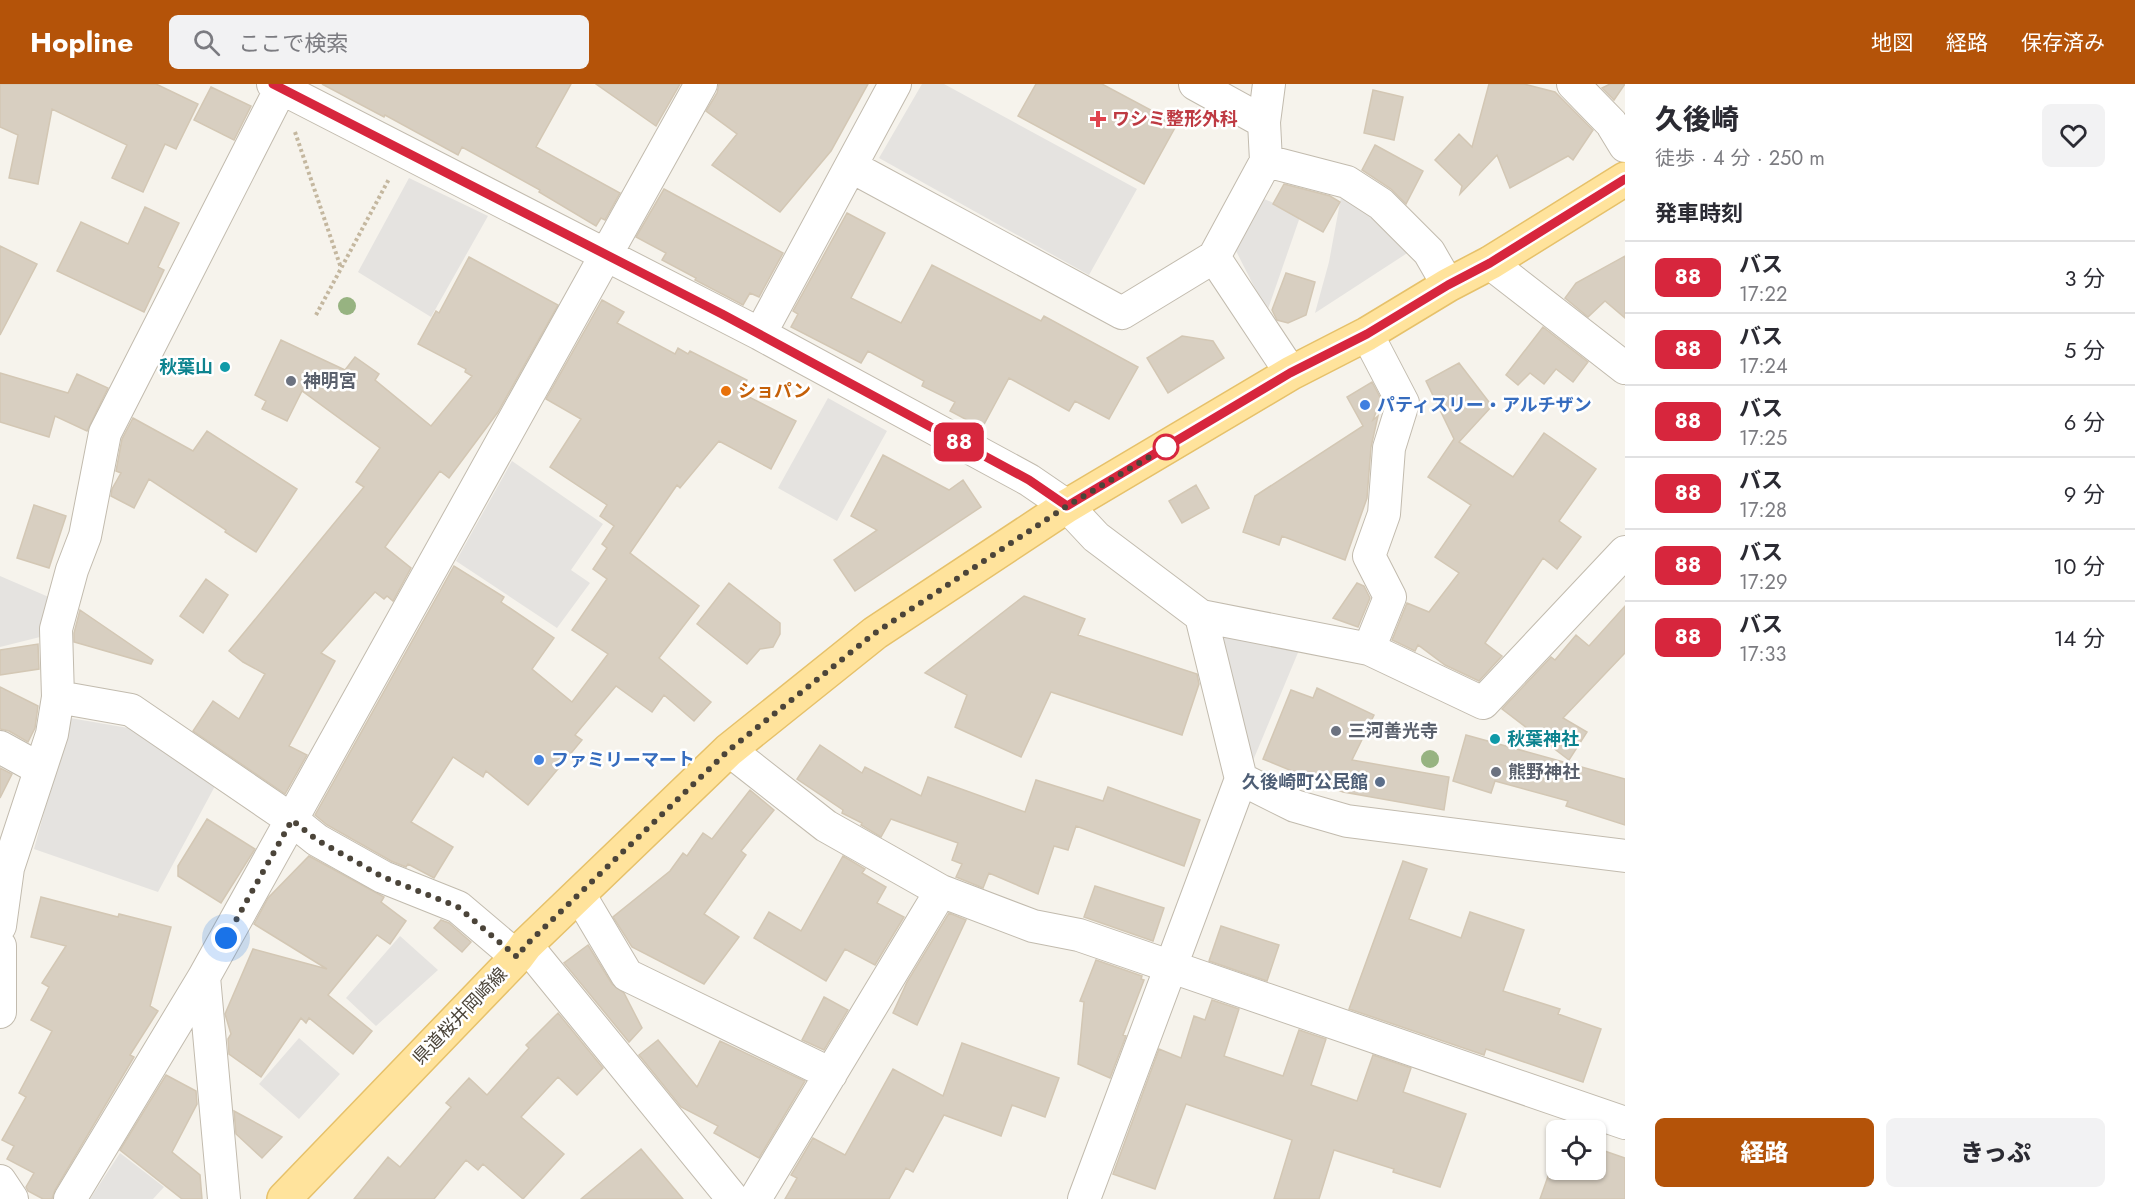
<!DOCTYPE html>
<html lang="ja">
<head>
<meta charset="utf-8">
<style>
  :root { --surface:#fff; --page:#f2f2f3; --text:#2b2b33; --muted:#7c7c81; --line:#e1e1e2; --accent:#b45309 }
  body { margin:0; font-family:Jost,"Noto Sans JP",sans-serif; background:var(--page); color:var(--text); height:100vh; display:flex; flex-direction:column; font-size:22px; white-space:nowrap }
  * { box-sizing:border-box; margin:0 }
  p { font-size:20px; color:var(--muted) }
  .icon { flex:none; width:33px; height:33px; fill:none; stroke:currentColor; stroke-width:2; stroke-linecap:round; stroke-linejoin:round }
  .map { position:relative; flex:1; overflow:hidden }
  .side { display:flex; flex-direction:column; background:var(--surface); width:510px }
  .side>* { flex:none }
  .badge { padding:0 12px; border-radius:9px; font-size:21px; line-height:39px }
  .tools { position:absolute; left:1546px; top:1036px; display:grid; gap:12px }
  .tools a { display:grid; place-items:center; width:60px; height:60px; border-radius:9px; background:var(--surface); box-shadow:0 2px 4px #0004; font-size:30px }
  .you { position:absolute; width:30px; height:30px; margin:-15px; border:4px solid #fff; border-radius:50%; background:#1a73e8; box-shadow:0 0 0 9px #1a73e833 }
  .map>.badge { position:absolute; translate:-50% -50%; box-shadow:0 0 0 3px #fff }
  h2 { padding:0 30px; font-size:22px; line-height:54px }
  .round { display:grid; place-items:center; flex:none; width:63px; height:63px; border-radius:9px; background:var(--page) }
  .headline { display:flex; align-items:center; justify-content:space-between; height:102px; padding:0 30px }
  h1 { font-size:28px; font-weight:800; line-height:45px }
  .cta { display:flex; gap:12px; margin-top:auto; padding:12px 30px }
  .cta a { flex:1; height:69px; border-radius:9px; background:var(--accent); color:#fff; font-size:24px; font-weight:800; line-height:69px; text-align:center }
  .cta a+a { background:var(--page); color:var(--text) }
  ul { padding:0; list-style:none }
  li { display:flex; align-items:center; gap:18px; height:72px; padding:0 30px; border-top:2px solid var(--line) }
  li div { flex:1 }
  li b { display:block; font-size:22px }
  li em { font-style:normal }
  li .badge { min-width:66px; font-weight:700; text-align:center }
  header { display:flex; align-items:center; gap:36px; box-sizing:border-box; height:84px; padding:0 30px; background:var(--accent); color:#fff }
  header strong { font-size:28px }
  nav { display:flex; gap:33px; margin-inline-start:auto; font-size:21px }
  .search { width:420px; height:54px; background:var(--page); display:flex; align-items:center; gap:15px; box-sizing:border-box; padding:0 21px; border-radius:9px; color:var(--muted); font-size:22px }
  main { display:flex; flex:1; min-height:0 }
  .map>svg:first-child { display:block }
</style>
</head>
<body>
<header>
<strong>Hopline</strong>
<div class="search"><svg class="icon" aria-label="search" viewBox="0 0 24 24"><circle cx="10" cy="10" r="6"/><path d="M15 15l6 6"/></svg>ここで検索</div>
<nav><a>地図</a><a>経路</a><a>保存済み</a></nav>
</header>
<main>
<div class="map">
<svg width="1625" height="1115" viewBox="0 0 1625 1115">
  <rect width="100%" height="100%" fill="#f6f3ec"/>
  <path fill="#e5e3e0" d="M922,0H944L1137,105L1089,191L879,74Z
    M409,94L488,132L431,233L358,188Z
    M1343,102L1412,166L1315,229L1329,178Z
    M1259,113L1301,130L1267,228L1233,161Z
    M828,314L887,347L837,437L778,404Z
    M512,377L603,440L571,486L590,499L557,544L456,477Z
    M0,492L51,514L40,553L0,563Z
    M1216,545L1302,559L1252,679Z
    M70,634L140,646L215,702L158,808L34,765Z
    M400,852L438,886L376,942L346,914Z
    M299,954L340,990L299,1035L259,1000Z
    M120,1069L164,1103L153,1115H90Z"/>
  <path fill="#d8cfc1" stroke="#d3c7b4" stroke-width="1.5" d="M0,0H156L198,20L176,65L165,60L143,108L112,94L127,61L52,25L38,100L9,94L18,51L0,43Z
    M322,0H571L536,63L620,109L605,136L601,134L596,142L539,108L540,106L462,63L458,71L385,31L384,33Z
    M596,0H680L656,42Z
    M719,0H868L831,67L780,128L712,81L737,50L706,27L717,9Z
    M1036,0H1102L1177,40L1144,100L1018,32Z
    M1489,0H1524L1555,8L1593,46L1573,76L1568,72L1510,104L1497,71L1460,110L1462,102L1435,76L1459,50L1472,63Z
    M1610,0H1625L1614,16L1602,4Z
    M211,3L251,22L234,56L194,36Z
    M1373,6L1403,13L1394,56L1364,49Z
    M1375,61L1423,87L1406,120L1391,105L1362,86Z
    M1284,100L1330,112L1340,118L1323,148L1273,120Z
    M664,105L783,169L759,213L750,209L743,221L695,196L696,194L662,176L666,169L636,153Z
    M145,123L179,139L158,183L164,186L144,228L57,187L81,138L128,160Z
    M847,129L885,149L851,214L901,239L932,181L1041,237L1044,232L1138,283L1109,335L1075,317L1069,327L1009,294L982,344L950,327L955,318L922,302L924,297L868,267L861,279L791,243L798,230L793,227Z
    M0,162L37,180L0,251Z
    M1625,172V234L1605,217L1588,233L1565,214L1576,199Z
    M469,173L558,221L498,328L449,394L440,387L385,463L411,484L393,517L387,512L384,515L375,508L321,569L335,577L289,662L307,671L285,710L193,647L213,617L239,635L265,590L243,578L229,567L364,403L356,398L380,364L302,307L287,337L262,325L266,317L255,311L281,256L345,286L355,273L379,290L375,296L431,342L472,292L465,288L466,285L418,260L436,227L439,229Z
    M1286,189L1315,198L1306,231L1288,239L1277,236L1272,226Z
    M602,216L624,228L617,239L675,270L678,264L688,270L690,267L747,296L741,309L796,337L771,385L719,357L680,404L677,401L630,469L699,522L659,574L711,618L694,637L664,611L652,628L616,602L575,651L582,656L528,721L486,687L483,693L453,673L411,738L453,763L434,794L408,780L406,783L391,777L327,741L315,731L454,482L504,513L501,518L554,554L532,585L572,618L608,570L572,546L607,495L593,485L607,464L602,460L614,442L600,432L607,421L550,383L581,335L546,315Z
    M1543,243L1588,278L1573,298L1556,285L1544,300L1530,289L1518,301L1506,291Z
    M1182,252L1213,257L1224,274L1168,309L1147,274Z
    M1459,279L1492,322L1459,358L1513,393L1544,349L1596,385L1559,437L1581,453L1557,485L1543,474L1485,559L1502,572L1479,597L1445,581L1418,561L1415,567L1392,556L1407,519L1429,528L1459,489L1435,473L1471,421L1428,393L1454,355L1426,297Z
    M0,289L68,309L77,290L108,304L87,347L55,332L49,353L0,338Z
    M1372,298L1381,315L1373,336L1378,332L1371,363L1367,414L1345,476L1282,452L1279,461L1243,448L1255,412L1363,342L1347,313Z
    M133,334L193,367L207,347L297,405L256,468L225,448L226,446L149,395L134,424L111,412L112,405L121,389L116,387L122,355Z
    M883,371L949,406L963,396L981,423L855,507L834,476L877,446L851,432Z
    M1196,401L1209,424L1182,439L1169,417Z
    M34,421L66,432L49,484L17,474Z
    M206,495L228,511L203,549L180,532Z
    M729,499L780,539V550L773,563L760,565L747,580L697,540Z
    M1357,499L1364,502L1370,514L1358,543L1333,534Z
    M1024,512L1085,535L1078,551L1197,590L1199,600L1182,651L1051,608L1021,673L955,643L967,611L925,589Z
    M1625,522V569L1563,634L1587,648L1569,676L1502,625L1551,573L1555,576L1576,551L1589,562Z
    M80,526L153,576L151,580L74,558V549Z
    M38,560L39,585L0,591V566Z
    M0,603L38,622L35,644L28,658L9,647L0,645Z
    M1317,604L1374,631L1352,676L1449,693L1444,726L1343,708L1263,675L1291,606L1313,614Z
    M1466,651L1625,695V741L1566,722L1568,717L1495,697L1491,709L1453,697Z
    M820,661L862,689L865,683L921,712L928,693L1025,728L1036,696L1103,717L1108,703L1200,736L1184,782L1076,742L1068,766L1054,762L1038,810L989,789L983,804L956,793L962,780L952,776L958,759L891,735L881,753L861,741L862,739L842,729L843,726L797,695Z
    M0,684L12,690L0,714Z
    M750,706L774,726L741,767L746,771L704,830L739,853L704,900L632,863L613,833L670,787L683,769L687,772L703,749L712,755Z
    M207,735L255,765L221,819L178,792V782Z
    M309,772L384,813L381,818L406,837L390,860L377,851L328,911L372,947L353,970L309,934L306,939L301,934L261,993L229,970L228,955L231,950L225,930L253,865L327,885L254,840L268,814Z
    M843,772L865,785L862,789L886,803L877,819L904,833L875,881L845,865L826,897L754,854L769,828L801,847Z
    M1403,777L1427,785L1409,835L1461,854L1470,828L1524,846L1503,907L1560,925L1558,930L1601,945L1583,998L1486,965L1484,971L1349,925Z
    M1095,802L1164,824L1153,857L1084,833Z
    M41,813L118,833L119,830L171,843L150,922L158,927L130,971L134,973L55,1106L52,1115H43L28,1107L26,1103L34,1089L7,1075L14,1062L2,1056L26,1013L19,1009L52,947L31,936L49,903L42,899L66,862L31,853Z
    M949,829L966,836L917,941L893,929L907,898Z
    M441,836L449,839L471,858L462,868L434,844Z
    M1221,842L1279,861L1267,897L1209,877Z
    M588,861L612,900L624,909L642,944L629,958L564,879Z
    M1096,876L1142,892L1141,895L1144,896L1123,951L1126,952L1110,994L1078,980L1084,918L1080,917Z
    M824,913L848,926L824,966L802,956Z
    M1212,916L1239,925L1224,972L1283,992L1299,946L1326,955L1311,1001L1357,1017L1373,971L1411,984L1403,1008L1466,1030L1440,1103L1393,1088L1394,1085L1334,1066L1319,1115H1274L1292,1056L1186,1020L1155,1105L1113,1090L1159,965L1181,974L1194,932L1205,936Z
    M558,929L603,984L577,1011L558,993L521,1033L564,1070L523,1115L483,1080L478,1086L466,1076L434,1115H354L388,1073L400,1083L451,1023L446,1019L469,994L487,1011L529,964L526,961Z
    M658,956L697,1003L720,957L805,997L759,1074L714,1049L718,1042L681,1023L639,971Z
    M962,959L1059,994L1045,1033L1012,1021L1001,1052L944,1031L913,1088L906,1084L889,1115H785L797,1094L791,1091L813,1054L845,1071L893,985L943,1012Z
    M166,991L196,1007L197,1020L172,1068L200,1091L202,1115H182L120,1066Z
    M234,1027L282,1053L262,1074L236,1050Z
    M1596,1064L1625,1074V1115H1540L1557,1067V1086H1596Z
    M641,1065L683,1115H581Z"/>
  <g fill="none" stroke-linecap="round" stroke-linejoin="round">
    <g stroke="#c2bbae" stroke-width="34">
      <path id="minor" d="M273,0L760,250L1029,396L1067,422L1096,453L1201,532L1369,565L1483,619L1625,468
        M1195,0L1264,38L1266,77L1214,173L1291,289
        M1573,0L1611,39L1625,62
        M1264,38L1269,0
        M1266,77L1347,98L1381,120L1429,168L1448,201
        M852,83L1122,229L1214,173
        M1490,179L1625,284
        M760,250L895,0
        M1367,250L1403,319L1389,364L1384,430L1369,472L1390,513L1369,565
        M58,613L131,626L292,736L317,756L383,793L458,823L517,873
        M0,663L40,685
        M729,666L826,742L941,807L1033,842L1079,851L1625,1039
        M1241,695L1295,722L1347,737L1625,772
        M579,810L627,891L831,990
        M0,842L8,784L52,650L58,613L56,545L72,486L85,452L105,349L283,0
        M526,861L733,1115
        M0,862V928
        M204,893L224,1115
        M0,1097L12,1115
        M70,1115L204,893L701,0
        M755,1115L941,807
        M1084,1115L1241,695L1201,532"/>
    </g>
    <g stroke="#e6c16a" stroke-width="36">
      <path id="major" d="M284,1115L517,873L526,861L729,666L875,549L1067,422L1291,289L1367,250L1448,201L1490,179L1625,95"/>
    </g>
    <path stroke="#c4b79f" stroke-width="4" stroke-dasharray="3 3" stroke-linecap="butt" d="M295,48L341,184
      M316,231L389,95"/>
    <use href="#minor" stroke="#fff" stroke-width="32"/>
    <use href="#major" stroke="#ffe39c" stroke-width="33"/>
  </g>
  <g fill="#97b381">
    <circle cx="347" cy="222" r="9"/>
    <circle cx="1430" cy="675" r="9"/>
  </g>
  <g fill="none" stroke-linecap="round" stroke-linejoin="round">
    <g stroke="#fff" stroke-width="14">
      <path id="line" d="M273,0L722,230L1029,396L1067,422L1290,289L1367,250L1448,201L1490,179L1625,95"/>
    </g>
    <use href="#line" stroke="#d7263d" stroke-width="9"/>
    <path stroke="#4b4439" stroke-width="6" stroke-dasharray="0 10.8" d="M226,854L292,736L317,756L383,793L458,823L517,873L526,861L729,666L875,549L1067,422L1168,362L1166,363"/>
  </g>
  <path fill="#e0444e" stroke="#fff" stroke-width="2" d="M1095 26h6v6h6v6h-6v6h-6v-6h-6v-6h6z"/>
  <g fill="#0f9aa8" stroke="#fff" stroke-width="2">
    <circle cx="225" cy="283" r="6"/>
    <circle cx="1495" cy="655" r="6"/>
  </g>
  <g fill="#6b7280" stroke="#fff" stroke-width="2">
    <circle cx="291" cy="297" r="6"/>
    <circle cx="1336" cy="647" r="6"/>
    <circle cx="1496" cy="688" r="6"/>
  </g>
  <circle fill="#e8710a" stroke="#fff" stroke-width="2" cx="726" cy="307" r="6"/>
  <g fill="#3f7fe0" stroke="#fff" stroke-width="2">
    <circle cx="1365" cy="321" r="6"/>
    <circle cx="539" cy="676" r="6"/>
  </g>
  <circle fill="#fff" stroke="#d7263d" stroke-width="3" cx="1166" cy="363" r="12"/>
  <circle fill="#5c6f8a" stroke="#fff" stroke-width="2" cx="1380" cy="698" r="6"/>
  <g text-anchor="middle" stroke-width="5" stroke-linejoin="round" paint-order="stroke">
    <g font-size="18" font-weight="bold" fill="#be3a42" stroke="#fff" text-anchor="start">
      <text x="1112" y="41">ワシミ整形外科</text>
    </g>
    <g font-size="18" font-weight="bold" fill="#0d838f" stroke="#fff" text-anchor="end">
      <text x="213" y="289">秋葉山</text>
      <text x="1507" y="661" text-anchor="start">秋葉神社</text>
    </g>
    <g font-size="18" font-weight="bold" fill="#5b616d" stroke="#fff" text-anchor="start">
      <text x="303" y="303">神明宮</text>
      <text x="1348" y="653">三河善光寺</text>
      <text x="1508" y="694">熊野神社</text>
    </g>
    <g font-size="18" font-weight="bold" fill="#c56008" stroke="#fff" text-anchor="start">
      <text x="738" y="313">ショパン</text>
    </g>
    <g font-size="18" font-weight="bold" fill="#366cbe" stroke="#fff" text-anchor="start">
      <text x="1377" y="327">パティスリー・アルチザン</text>
      <text x="551" y="682">ファミリーマート</text>
    </g>
    <g font-size="18" font-weight="bold" fill="#4e5e75" stroke="#fff" text-anchor="end">
      <text x="1368" y="704">久後崎町公民館</text>
    </g>
    <g font-size="18" fill="#4b4439" stroke="#fff">
      <text transform="translate(460 932) rotate(-46)" y="6">県道桜井岡崎線</text>
    </g>
  </g>
</svg>
<div class="tools">
<a><svg class="icon" aria-label="locate" viewBox="0 0 24 24"><circle cx="12" cy="12" r="6"/><path d="M12 2v4M12 18v4M2 12h4M18 12h4"/></svg></a>
</div>
<div class="you" style="left:226px;top:854px"></div>
<b class="badge" style="left:959px;top:358px;background:#d7263d;color:#fff">88</b>
</div>
<section class="side">
<div class="headline"><div><h1>久後崎</h1><p>徒歩 · 4 分 · 250 m</p></div><a class="round"><svg class="icon" aria-label="heart" viewBox="0 0 24 24"><path d="M12 20l-8-8c-3-5 5-10 8-4 3-6 11-1 8 4z"/></svg></a></div>
<h2>発車時刻</h2>
<ul>
<li><span class="badge" style="background:#d7263d;color:#fff">88</span><div><b>バス</b><p>17:22</p></div><em>3 分</em></li>
<li><span class="badge" style="background:#d7263d;color:#fff">88</span><div><b>バス</b><p>17:24</p></div><em>5 分</em></li>
<li><span class="badge" style="background:#d7263d;color:#fff">88</span><div><b>バス</b><p>17:25</p></div><em>6 分</em></li>
<li><span class="badge" style="background:#d7263d;color:#fff">88</span><div><b>バス</b><p>17:28</p></div><em>9 分</em></li>
<li><span class="badge" style="background:#d7263d;color:#fff">88</span><div><b>バス</b><p>17:29</p></div><em>10 分</em></li>
<li><span class="badge" style="background:#d7263d;color:#fff">88</span><div><b>バス</b><p>17:33</p></div><em>14 分</em></li>
</ul>
<div class="cta"><a>経路</a><a>きっぷ</a></div>
</section>
</main>
</body>
</html>
